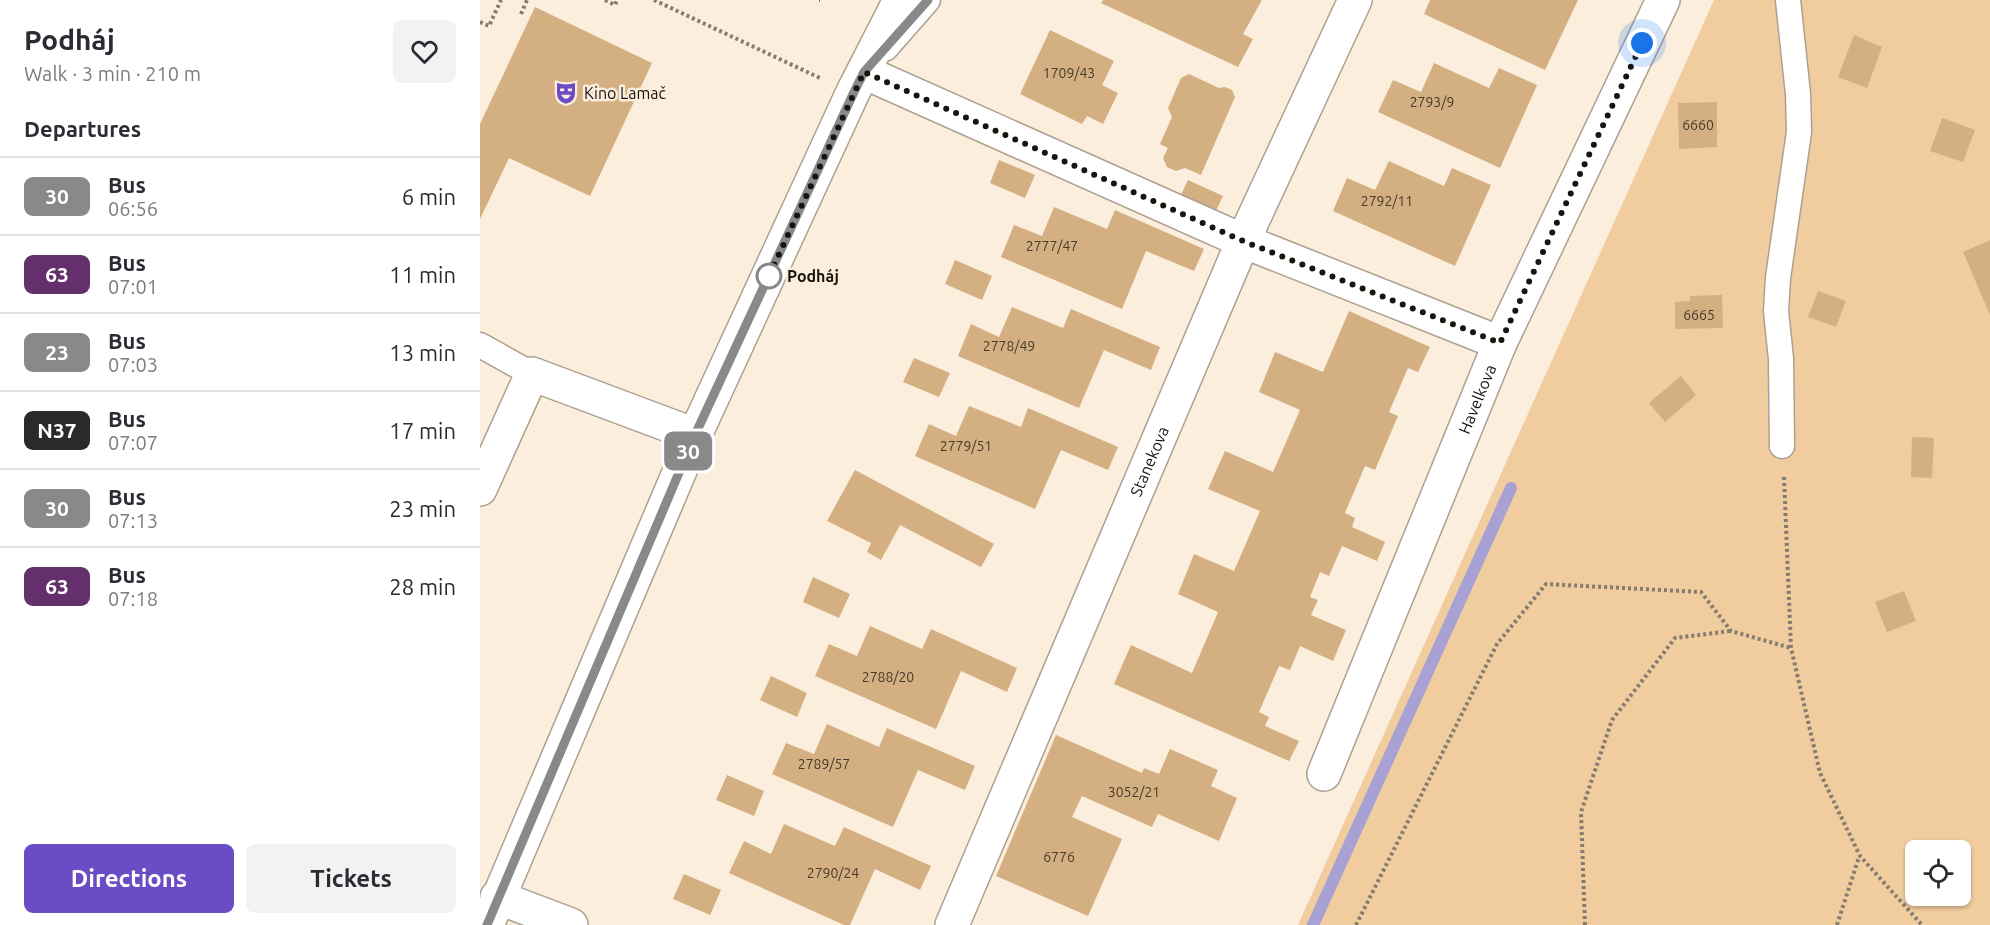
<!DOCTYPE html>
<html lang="en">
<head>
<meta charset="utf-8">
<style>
  :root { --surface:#fff; --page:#f2f2f3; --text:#2b2b33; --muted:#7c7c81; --line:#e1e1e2; --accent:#6b4cc5 }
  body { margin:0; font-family:Ubuntu,sans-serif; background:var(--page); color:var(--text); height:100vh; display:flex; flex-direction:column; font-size:22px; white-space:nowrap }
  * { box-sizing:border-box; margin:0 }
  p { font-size:20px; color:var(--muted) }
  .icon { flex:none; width:33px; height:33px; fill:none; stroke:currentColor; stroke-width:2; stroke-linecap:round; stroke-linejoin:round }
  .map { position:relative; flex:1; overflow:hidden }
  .side { display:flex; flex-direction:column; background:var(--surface); width:480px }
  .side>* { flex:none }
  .badge { padding:0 12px; border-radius:9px; font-size:21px; line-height:39px }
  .tools { position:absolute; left:1425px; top:840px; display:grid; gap:12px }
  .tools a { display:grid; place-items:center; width:66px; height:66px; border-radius:9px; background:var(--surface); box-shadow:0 2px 4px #0004; font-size:30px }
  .you { position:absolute; width:30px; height:30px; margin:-15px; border:4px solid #fff; border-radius:50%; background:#1a73e8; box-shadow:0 0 0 9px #1a73e833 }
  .map>.badge { position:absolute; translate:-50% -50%; box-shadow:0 0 0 3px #fff }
  h2 { padding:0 24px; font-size:22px; line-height:54px }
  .round { display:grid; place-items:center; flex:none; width:63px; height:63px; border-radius:9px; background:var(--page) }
  .overview { display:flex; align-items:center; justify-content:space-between; height:102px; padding:0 24px }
  h1 { font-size:28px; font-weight:600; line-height:45px }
  .button { display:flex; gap:12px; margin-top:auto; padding:12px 24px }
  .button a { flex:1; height:69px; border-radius:9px; background:var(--accent); color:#fff; font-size:24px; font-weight:600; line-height:69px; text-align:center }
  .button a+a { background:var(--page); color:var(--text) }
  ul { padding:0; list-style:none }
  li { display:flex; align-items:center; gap:18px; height:78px; padding:0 24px; border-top:2px solid var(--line) }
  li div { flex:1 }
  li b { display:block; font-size:22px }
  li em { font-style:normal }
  li .badge { min-width:66px; font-weight:700; text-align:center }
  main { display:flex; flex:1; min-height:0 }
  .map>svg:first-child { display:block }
</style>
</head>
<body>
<main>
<section class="side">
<div class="overview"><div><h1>Podháj</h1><p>Walk · 3 min · 210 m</p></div><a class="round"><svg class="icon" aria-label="heart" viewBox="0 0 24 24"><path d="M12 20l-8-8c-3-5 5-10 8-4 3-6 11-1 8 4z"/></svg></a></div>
<h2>Departures</h2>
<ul>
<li><span class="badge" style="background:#898989;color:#fff">30</span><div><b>Bus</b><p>06:56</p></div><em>6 min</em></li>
<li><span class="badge" style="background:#642f6c;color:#fff">63</span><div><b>Bus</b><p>07:01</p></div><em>11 min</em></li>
<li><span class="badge" style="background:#898989;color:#fff">23</span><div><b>Bus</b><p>07:03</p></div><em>13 min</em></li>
<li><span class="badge" style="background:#2b2a29;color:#fff">N37</span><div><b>Bus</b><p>07:07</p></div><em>17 min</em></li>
<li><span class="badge" style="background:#898989;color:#fff">30</span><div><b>Bus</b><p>07:13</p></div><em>23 min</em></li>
<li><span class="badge" style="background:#642f6c;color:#fff">63</span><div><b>Bus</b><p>07:18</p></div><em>28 min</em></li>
</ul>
<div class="button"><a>Directions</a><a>Tickets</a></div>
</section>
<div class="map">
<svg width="1510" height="925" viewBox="0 0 1510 925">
  <rect width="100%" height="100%" fill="#fceedd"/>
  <path fill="#f1cc9e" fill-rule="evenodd" d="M1234,0H1510V925H818ZM1436,850H1480V896H1436Z"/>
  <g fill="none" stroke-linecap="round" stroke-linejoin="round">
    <path stroke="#a7a1d4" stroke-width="12" d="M833,925L1031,488"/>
  </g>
  <path fill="#d4af82" d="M623,0H782L763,34L773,39L758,67L621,3Z
    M950,0H1098L1065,70L944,14Z
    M55,7L172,63L110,196L29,158L0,219V124Z
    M570,30L634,61L622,85L638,93L623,124L607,116L602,124L540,94Z
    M1374,35L1402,47L1387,88L1358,77Z
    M954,63L1009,88L1019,68L1057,85L1020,168L898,112L913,80L941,92Z
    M709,74L739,88L745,87L752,90L755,97L721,175L705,168L696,171L687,167L683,158L688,148L680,144L692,117L688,108L701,78Z
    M1237,102V147L1199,149L1198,103Z
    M1462,118L1495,130L1483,162L1450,151Z
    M519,160L555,175L545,198L510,183Z
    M909,161L964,186L972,168L1011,185L975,266L853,211L867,178L895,190Z
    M708,180L743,196L734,215L699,199Z
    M574,207L627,229L635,210L724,249L714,271L666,251L642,309L521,257L534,225L562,236Z
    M1510,240V315L1483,252Z
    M475,260L512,276L502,300L465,284Z
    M1338,291L1366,301L1356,327L1328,317Z
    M1242,295L1243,328L1195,329V302L1210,301V296Z
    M532,307L583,328L591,309L680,347L671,370L624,350L599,408L478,356L491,324L519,337Z
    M869,311L950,347L938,372L928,368L909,412L918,416L895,470L885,466L865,513L875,518L872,527L905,542L897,561L862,546L849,576L840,572L830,597L838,600L831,615L866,630L853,661L820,646L810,670L799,666L779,712L789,717L785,726L819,741L809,761L634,684L651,645L712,673L738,612L698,594L714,554L754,571L780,511L728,489L745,451L793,472L820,410L779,392L795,352L843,372Z
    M434,358L470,373L459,397L423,382Z
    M1201,376L1216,395L1185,422L1169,403Z
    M489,406L541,427L548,408L638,447L628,470L581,450L555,509L435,456L449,424L476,436Z
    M1432,437L1454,438L1452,478L1431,477Z
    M375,470L514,544L501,567L420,525L401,560L387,552L391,543L347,521Z
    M333,577L370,594L359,618L323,602Z
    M1424,591L1436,621L1407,632L1395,602Z
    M390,626L442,649L451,629L537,668L527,692L481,671L456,729L335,676L349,644L377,656Z
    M291,676L327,693L317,717L280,700Z
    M347,724L399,747L407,728L495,766L485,790L438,770L413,827L292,774L306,743L334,754Z
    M576,735L662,773L664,768L679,774L690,749L738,770L731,786L757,798L739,841L678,814L672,827L602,796L592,817L642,839L608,916L516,876Z
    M247,775L284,791L274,816L236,800Z
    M304,824L355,846L364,827L451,866L440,890L395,869L370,925H364L249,873L264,841L291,854Z
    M204,874L241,890L230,915L193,899Z"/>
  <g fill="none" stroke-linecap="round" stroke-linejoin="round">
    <g stroke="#ada091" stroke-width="27">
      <path id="service" d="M406,48L448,0
        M0,345L52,374
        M1302,446L1301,359L1296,311L1298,278L1319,132L1318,94L1308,0"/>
    </g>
    <g stroke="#ada091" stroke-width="36">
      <g id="minor">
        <path d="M384,72L763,241L1020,343"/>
        <path d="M0,489L52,374L215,435"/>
        <path id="s1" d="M844,774L1020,343L1183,0"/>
        <path d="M17,897L91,925"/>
        <path id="s2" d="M472,925L763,241L875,0"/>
      </g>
    </g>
    <g stroke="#ada091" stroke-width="36">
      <path id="tertiary" d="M7,925L215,435L373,92L420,0"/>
    </g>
    <path stroke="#857c71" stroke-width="4" stroke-dasharray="3 3" stroke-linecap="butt" d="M125,0L135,5L137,0
      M174,0L340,78
      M339,0H340
      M41,14L47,0
      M0,22L9,26L21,0
      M1304,477L1311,648L1340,773L1380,856L1442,925
      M876,925L1017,644L1066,584L1221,592L1251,631L1311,648
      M1105,925L1101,812L1132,720L1195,638L1250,631
      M1357,925L1379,857"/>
    <use href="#service" stroke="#fff" stroke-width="24"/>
    <use href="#minor" stroke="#fff" stroke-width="33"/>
    <use href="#tertiary" stroke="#fff" stroke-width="33"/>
  </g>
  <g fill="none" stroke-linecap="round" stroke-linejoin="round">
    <g stroke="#fff" stroke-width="14">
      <path id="line" d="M7,925L215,435L374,92L384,72L448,0"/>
    </g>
    <use href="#line" stroke="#898989" stroke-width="9"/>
    <path stroke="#18140e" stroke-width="6" stroke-dasharray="0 10.8" d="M289,276L287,280L384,72L763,241L1020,343L1162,43"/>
  </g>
  <defs>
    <g id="theatre-bare" transform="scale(1.8)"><path d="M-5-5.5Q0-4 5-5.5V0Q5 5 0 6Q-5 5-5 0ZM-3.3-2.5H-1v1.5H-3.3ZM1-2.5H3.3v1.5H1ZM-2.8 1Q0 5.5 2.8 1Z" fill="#6b4cc5" stroke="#fceedd" stroke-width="2.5" paint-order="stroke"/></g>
  </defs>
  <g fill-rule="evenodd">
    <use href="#theatre-bare" x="86" y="93"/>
  </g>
  <circle fill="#fff" stroke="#898989" stroke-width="3" cx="289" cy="276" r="12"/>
  <g text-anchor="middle" stroke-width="5" stroke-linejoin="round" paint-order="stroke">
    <g font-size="14" fill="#473b2b">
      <text x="589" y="78">1709/43</text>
      <text x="952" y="107">2793/9</text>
      <text x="1218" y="130">6660</text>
      <text x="907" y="206">2792/11</text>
      <text x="572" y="251">2777/47</text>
      <text x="1219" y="320">6665</text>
      <text x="529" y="351">2778/49</text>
      <text x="486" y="451">2779/51</text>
      <text x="408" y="682">2788/20</text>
      <text x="344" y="769">2789/57</text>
      <text x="654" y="797">3052/21</text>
      <text x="579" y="862">6776</text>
      <text x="353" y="878">2790/24</text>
    </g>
    <g font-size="16" fill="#18140e" stroke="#fceedd" text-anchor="start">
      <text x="104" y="99">Kino Lamač</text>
    </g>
    <g font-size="16" font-weight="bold" fill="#18140e" stroke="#fceedd" text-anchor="start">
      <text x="307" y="282">Podháj</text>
    </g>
    <g font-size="16" fill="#18140e" stroke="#fceedd">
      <text dy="6" stroke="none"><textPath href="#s1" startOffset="405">Havelkova</textPath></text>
      <text dy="6" stroke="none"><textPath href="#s2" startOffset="504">Stanekova</textPath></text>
    </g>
  </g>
</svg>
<div class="tools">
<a><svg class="icon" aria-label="locate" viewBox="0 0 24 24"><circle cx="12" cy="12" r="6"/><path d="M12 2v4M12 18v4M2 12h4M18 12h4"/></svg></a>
</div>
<div class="you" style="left:1162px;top:43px"></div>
<b class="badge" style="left:208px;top:451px;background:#898989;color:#fff">30</b>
</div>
</main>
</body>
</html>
